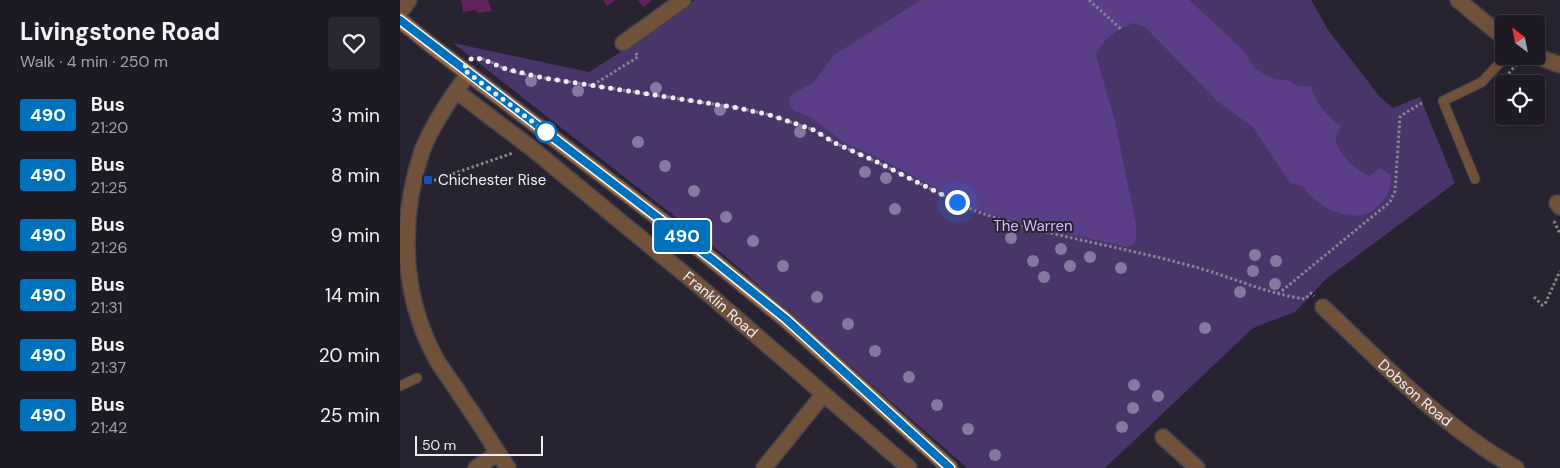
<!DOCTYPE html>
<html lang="en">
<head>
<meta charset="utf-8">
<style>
  :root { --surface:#1e1a24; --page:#2b2731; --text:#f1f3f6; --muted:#a1a1a6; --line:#3c3841 }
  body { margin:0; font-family:"DM Sans",sans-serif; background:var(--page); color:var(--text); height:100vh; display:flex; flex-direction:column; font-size:19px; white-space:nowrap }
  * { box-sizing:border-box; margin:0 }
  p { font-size:16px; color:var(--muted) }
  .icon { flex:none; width:28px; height:28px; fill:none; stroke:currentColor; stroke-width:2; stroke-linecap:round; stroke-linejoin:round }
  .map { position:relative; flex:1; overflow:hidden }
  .details { display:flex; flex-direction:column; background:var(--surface); width:400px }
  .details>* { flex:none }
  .badge { padding:0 10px; border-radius:4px; font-size:18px; line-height:32px }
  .needle { width:32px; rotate:328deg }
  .fabs { position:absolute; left:1095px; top:15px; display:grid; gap:10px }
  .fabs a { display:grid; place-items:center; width:50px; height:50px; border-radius:5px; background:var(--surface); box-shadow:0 2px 12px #0003,0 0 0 1px var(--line); font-size:25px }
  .scale { position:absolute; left:15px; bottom:12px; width:128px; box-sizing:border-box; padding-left:5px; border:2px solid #efecf5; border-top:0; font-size:14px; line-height:18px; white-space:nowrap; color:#efecf5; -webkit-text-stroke:4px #282330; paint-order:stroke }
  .you { position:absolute; width:25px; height:25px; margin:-12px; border:4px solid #fff; border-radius:50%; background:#1a73e8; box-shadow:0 0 0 8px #1a73e833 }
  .map>.badge { position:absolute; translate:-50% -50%; box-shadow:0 0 0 2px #fff }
  .round { display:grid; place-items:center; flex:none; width:52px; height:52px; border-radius:5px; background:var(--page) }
  .head { display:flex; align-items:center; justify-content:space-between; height:85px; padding:0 20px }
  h1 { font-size:24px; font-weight:700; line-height:38px }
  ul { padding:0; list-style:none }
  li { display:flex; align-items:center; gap:15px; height:60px; padding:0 20px }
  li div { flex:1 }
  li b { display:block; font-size:19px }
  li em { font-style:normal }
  li .badge { min-width:55px; font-weight:700; text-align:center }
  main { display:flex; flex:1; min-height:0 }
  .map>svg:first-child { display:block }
</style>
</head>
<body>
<main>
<section class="details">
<div class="head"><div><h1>Livingstone Road</h1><p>Walk · 4 min · 250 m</p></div><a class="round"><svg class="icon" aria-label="heart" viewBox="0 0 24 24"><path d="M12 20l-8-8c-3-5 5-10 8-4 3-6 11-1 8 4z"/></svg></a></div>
<ul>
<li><span class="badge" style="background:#0072bc;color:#fff">490</span><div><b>Bus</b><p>21:20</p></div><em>3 min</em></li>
<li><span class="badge" style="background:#0072bc;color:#fff">490</span><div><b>Bus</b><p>21:25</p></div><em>8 min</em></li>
<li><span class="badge" style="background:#0072bc;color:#fff">490</span><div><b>Bus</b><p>21:26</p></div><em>9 min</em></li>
<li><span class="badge" style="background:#0072bc;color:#fff">490</span><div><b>Bus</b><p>21:31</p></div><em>14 min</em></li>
<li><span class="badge" style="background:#0072bc;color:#fff">490</span><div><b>Bus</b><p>21:37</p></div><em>20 min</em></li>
<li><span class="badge" style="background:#0072bc;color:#fff">490</span><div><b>Bus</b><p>21:42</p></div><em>25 min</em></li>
</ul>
</section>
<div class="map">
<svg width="1160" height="468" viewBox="0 0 1160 468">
  <rect width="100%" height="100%" fill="#282330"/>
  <path fill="#4a356b" d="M295,0H911L928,30L980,97L993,108L1020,97L1055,183L926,279L895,312L853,328L705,468H567L324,255L53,43L189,72L230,46Z"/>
  <path fill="#5b3d88" d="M521,0H789L842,49L855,68L865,75L875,79L888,80L898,86L911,87C917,105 926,115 941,126C939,130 936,134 936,138C935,152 958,172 970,176L979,168L991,175C992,186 989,195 981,203C977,207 973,211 968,213C945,222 915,205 903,186L890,183L853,127L817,101L745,27L734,23C717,29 702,39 696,56L714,117L736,224V238L734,244L727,247L632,226L574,209L489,163L443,142L410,117L395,111L390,106L389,101L391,95L414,82L434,55Z"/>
  <path fill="#65235e" d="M61,0H88L92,11L77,13L76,10L63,12Z
    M203,0H215L207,6Z
    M238,0H252L243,7Z"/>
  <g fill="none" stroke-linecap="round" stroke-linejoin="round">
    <g stroke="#443f4c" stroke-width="11">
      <path id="lane" d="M1075,179L1043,101L1082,82L1106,56
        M0,386L17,378"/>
    </g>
    <g stroke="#443f4c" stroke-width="18">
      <g id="street">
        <path d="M1058,0L1104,38"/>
        <path d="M0,12L9,0"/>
        <path d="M223,43L283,0"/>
        <path d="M1136,56L1160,65"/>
        <path d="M69,73C51,97 33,123 22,151C0,218 1,290 33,353C40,368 52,381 60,395C77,419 92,444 108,468"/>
        <path id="s1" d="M56,91L130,147L305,291L509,468"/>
        <path d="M1157,203L1160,207"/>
        <path id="s2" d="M923,307C983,364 1043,427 1116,468"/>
        <path d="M763,437L797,468"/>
        <path d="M76,468L98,453"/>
        <path d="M364,468L423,395"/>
      </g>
    </g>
    <g stroke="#443f4c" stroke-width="18">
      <path id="secondary" d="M0,20L27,42L299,249L385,319L550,468"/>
    </g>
    <path stroke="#898590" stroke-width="3" stroke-dasharray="2.5 2.5" stroke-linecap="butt" d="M689,0L721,29
      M77,58C89,59 97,66 108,70C119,74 132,76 144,78L339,108L370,115L414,130L435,143L477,162L573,210C641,235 714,245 784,264C825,274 863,293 905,299L911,293L914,296
      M1102,81L1116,65
      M193,85L238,57L236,53
      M29,182L113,153
      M1154,221L1160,234
      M878,294L990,202L995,191L1000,117L1005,113L1022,103
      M1134,297L1142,305L1145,304L1160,271"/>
    <use href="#lane" stroke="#70523a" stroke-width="9"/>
    <use href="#street" stroke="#70523a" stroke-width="15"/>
    <use href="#secondary" stroke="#9a6a43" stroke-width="15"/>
  </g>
  <g fill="#8778a1">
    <circle cx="131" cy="81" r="6"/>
    <circle cx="256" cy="88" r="6"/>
    <circle cx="178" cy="91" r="6"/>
    <circle cx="320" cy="110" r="6"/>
    <circle cx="400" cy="132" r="6"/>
    <circle cx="238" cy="142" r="6"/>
    <circle cx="265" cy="166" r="6"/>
    <circle cx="465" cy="172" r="6"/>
    <circle cx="486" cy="178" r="6"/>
    <circle cx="294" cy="191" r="6"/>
    <circle cx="495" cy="209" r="6"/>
    <circle cx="326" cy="217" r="6"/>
    <circle cx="611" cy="238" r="6"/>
    <circle cx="353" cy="241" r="6"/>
    <circle cx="661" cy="249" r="6"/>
    <circle cx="855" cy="255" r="6"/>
    <circle cx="690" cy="257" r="6"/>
    <circle cx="633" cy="261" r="6"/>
    <circle cx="876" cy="261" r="6"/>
    <circle cx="383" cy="266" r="6"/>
    <circle cx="670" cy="266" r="6"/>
    <circle cx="721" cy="268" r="6"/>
    <circle cx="853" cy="271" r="6"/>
    <circle cx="644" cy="277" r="6"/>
    <circle cx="875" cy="284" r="6"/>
    <circle cx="840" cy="292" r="6"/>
    <circle cx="417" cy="297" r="6"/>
    <circle cx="448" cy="324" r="6"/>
    <circle cx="805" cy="328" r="6"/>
    <circle cx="475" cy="351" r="6"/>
    <circle cx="509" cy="377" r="6"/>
    <circle cx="734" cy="385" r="6"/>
    <circle cx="758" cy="396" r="6"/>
    <circle cx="537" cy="405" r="6"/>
    <circle cx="733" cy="408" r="6"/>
    <circle cx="722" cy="427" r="6"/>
    <circle cx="568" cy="429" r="6"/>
    <circle cx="595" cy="455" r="6"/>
  </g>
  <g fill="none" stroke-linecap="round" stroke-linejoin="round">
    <g stroke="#fff" stroke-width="11">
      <path id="line" d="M0,20L313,260L386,319L550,468"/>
    </g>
    <use href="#line" stroke="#0072bc" stroke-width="8"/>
    <path stroke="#efecf5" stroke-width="5" stroke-dasharray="0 9" d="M146,132L63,69L72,58L82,59L106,69L144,78L339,108L370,115L414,130L435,143L477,162L557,202"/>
  </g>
  <circle fill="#fff" stroke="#0072bc" stroke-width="2.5" cx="146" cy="132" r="10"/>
  <rect fill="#1a4fb4" stroke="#282330" stroke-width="2" x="23" y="175" width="10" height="10" rx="2.5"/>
  <g text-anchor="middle" stroke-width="4" stroke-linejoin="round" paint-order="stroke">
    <g font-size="15" fill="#efecf5" stroke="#282330" text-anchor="start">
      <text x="38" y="185">Chichester Rise</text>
    </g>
    <g font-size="15" fill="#d4befe" stroke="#282330">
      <text x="633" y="231">The Warren</text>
    </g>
    <g font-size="15" fill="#efecf5" stroke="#282330">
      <text dy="5" stroke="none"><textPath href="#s1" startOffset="340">Franklin Road</textPath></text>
      <text dy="5" stroke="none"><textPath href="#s2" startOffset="126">Dobson Road</textPath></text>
    </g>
  </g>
</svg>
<div class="fabs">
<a><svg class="needle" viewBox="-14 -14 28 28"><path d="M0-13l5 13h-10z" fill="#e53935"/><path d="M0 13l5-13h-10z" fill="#a1a1a6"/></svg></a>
<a><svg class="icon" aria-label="locate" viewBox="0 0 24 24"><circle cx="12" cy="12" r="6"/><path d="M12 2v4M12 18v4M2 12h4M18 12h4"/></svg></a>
</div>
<div class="scale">50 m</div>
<div class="you" style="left:557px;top:202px"></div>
<b class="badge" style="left:282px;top:236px;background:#0072bc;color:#fff">490</b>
</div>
</main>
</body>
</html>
